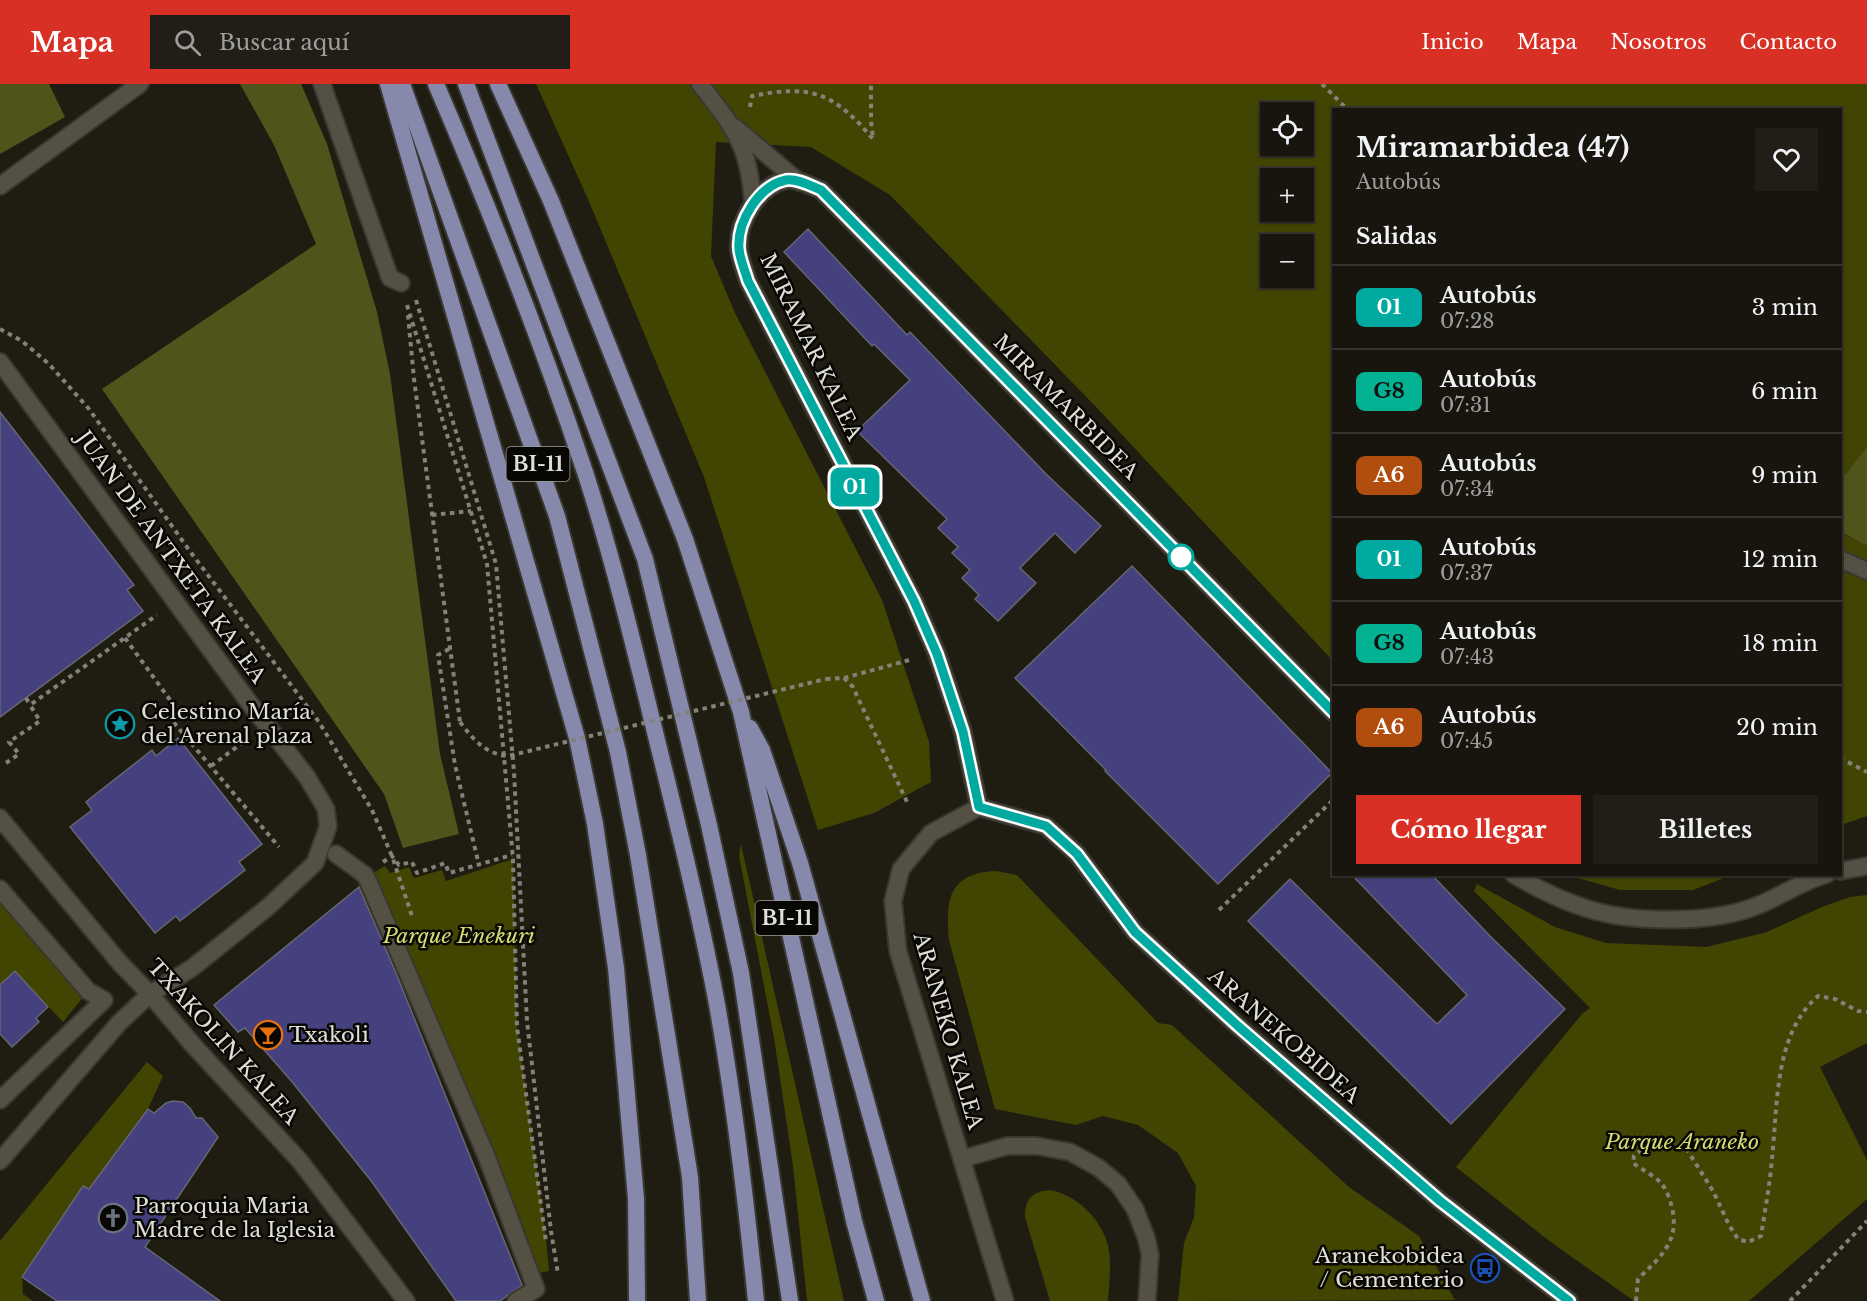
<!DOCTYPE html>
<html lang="es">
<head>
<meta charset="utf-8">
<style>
  :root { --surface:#17150d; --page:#201e16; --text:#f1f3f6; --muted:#9e9f9d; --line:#36342e; --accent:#d93025 }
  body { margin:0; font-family:"Libre Baskerville",serif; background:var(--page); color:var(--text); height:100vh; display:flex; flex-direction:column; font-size:22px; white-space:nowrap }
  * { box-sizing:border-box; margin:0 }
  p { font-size:20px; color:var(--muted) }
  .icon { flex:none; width:33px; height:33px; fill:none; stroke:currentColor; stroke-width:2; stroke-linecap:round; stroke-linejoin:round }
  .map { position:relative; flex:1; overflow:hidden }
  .sheet { position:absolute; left:1332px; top:24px; width:510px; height:768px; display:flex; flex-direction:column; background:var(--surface); border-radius:0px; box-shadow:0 2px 4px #0004,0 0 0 2px var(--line) }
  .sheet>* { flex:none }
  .badge { padding:0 12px; border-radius:9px; font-size:21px; line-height:39px }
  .buttons { position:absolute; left:1260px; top:18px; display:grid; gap:12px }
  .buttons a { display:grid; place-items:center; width:54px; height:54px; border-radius:0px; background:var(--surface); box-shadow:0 2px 4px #0004,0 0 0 2px var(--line); font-size:30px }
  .map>.badge { position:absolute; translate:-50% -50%; box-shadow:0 0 0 3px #fff }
  h2 { padding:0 24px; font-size:22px; line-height:54px }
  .round { display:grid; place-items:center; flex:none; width:63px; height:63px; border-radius:0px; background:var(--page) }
  .summary { display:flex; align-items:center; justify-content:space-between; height:102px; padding:0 24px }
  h1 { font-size:28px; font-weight:700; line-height:45px }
  .primary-button { display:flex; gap:12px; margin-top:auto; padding:12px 24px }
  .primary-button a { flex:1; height:69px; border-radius:0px; background:var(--accent); color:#fff; font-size:24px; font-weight:700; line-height:69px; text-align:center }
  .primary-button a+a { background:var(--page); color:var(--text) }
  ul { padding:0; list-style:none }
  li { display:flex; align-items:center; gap:18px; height:84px; padding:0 24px; border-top:2px solid var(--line) }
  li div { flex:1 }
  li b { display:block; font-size:22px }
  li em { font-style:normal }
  li .badge { min-width:66px; font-weight:700; text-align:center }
  header { display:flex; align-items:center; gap:36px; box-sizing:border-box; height:84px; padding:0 30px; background:var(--accent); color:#fff }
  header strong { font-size:28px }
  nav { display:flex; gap:33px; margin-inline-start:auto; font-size:21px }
  .search { width:420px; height:54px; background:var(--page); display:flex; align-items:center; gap:15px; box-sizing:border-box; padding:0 21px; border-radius:0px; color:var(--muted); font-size:22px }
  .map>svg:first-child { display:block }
</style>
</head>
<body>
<header>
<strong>Mapa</strong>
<div class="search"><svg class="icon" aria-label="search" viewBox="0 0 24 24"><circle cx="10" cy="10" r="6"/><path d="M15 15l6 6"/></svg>Buscar aquí</div>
<nav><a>Inicio</a><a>Mapa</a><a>Nosotros</a><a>Contacto</a></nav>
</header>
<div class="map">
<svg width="1867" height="1217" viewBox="0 0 1867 1217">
  <rect width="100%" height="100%" fill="#1f1c11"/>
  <path fill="#424502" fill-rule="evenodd" d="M536,0H1867V362L1846,390L1841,388L1840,26H1334L1333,577L1099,326L890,111L811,63L716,58L711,172L735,229L882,516L929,658L931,698L874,729L818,746L704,393L588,115ZM1270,28H1304V62H1270ZM1270,94H1304V128H1270ZM1270,160H1304V194H1270Z
    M1840,448L1867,462V732L1841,741Z
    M741,760L844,1217H807L793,1082L774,954L739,772Z
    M513,775L517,943L545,1145L549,1187L538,1189L473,1019L371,790L385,782L390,789L409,783L414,794L442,786L446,797Z
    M996,787L1017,791L1158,939L1172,941L1349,1103L1419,1152L1455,1216L1178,1217L1184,1159L1194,1133L1196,1102L1178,1069L1138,1041L1103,1032L1076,1041L995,1025L949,856C945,815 949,789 996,787Z
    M1572,791H1732L1693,806H1620L1578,794Z
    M1477,800L1555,843L1606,859L1706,863L1767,848L1822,823L1850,813L1867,811V959L1820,983L1867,1076V1115L1749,1217H1634L1548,1156L1456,1083L1582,930L1590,924L1474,807Z
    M0,805L88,907L63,938L15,887L0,901Z
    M147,978L163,992L148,1025L89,1105L83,1103L22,1193L23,1210L33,1217H0V1157Z
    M1050,1106C1077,1111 1101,1135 1108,1161C1112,1178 1109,1200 1108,1217H1050L1025,1133C1025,1114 1032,1108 1050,1106Z"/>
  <path fill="#51541a" d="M0,0H49L65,33L0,70Z
    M240,0H301L327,60L377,228L390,290L440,670L459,750L403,764L384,710L102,305L316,160L274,61Z
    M1867,362V462L1841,448L1840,388L1846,390Z"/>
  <path fill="#45417e" stroke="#666673" stroke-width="1.5" d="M808,145L907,251L910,248L1046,390L1101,442L1075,469L1055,449L1020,484L1036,499L998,537L975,515L979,511L962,494L970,486L952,469L958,463L938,444L947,435L857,347L910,296L874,260L872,262L784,168Z
    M0,328L134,501L127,506L143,527L0,633Z
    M1132,482L1332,689L1218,800L1105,687L1106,686L1015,594Z
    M178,654L262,760L239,778L245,786L180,837L176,832L155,849L70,743L92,726L86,718L152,666L156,672Z
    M1351,790H1431L1490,852L1565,925L1451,1040L1248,837L1290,795L1437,940L1467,911Z
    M359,803L396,889L522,1201L500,1217H456L372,1098L293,999L245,944L238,948L214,921Z
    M15,887L48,923L36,934L39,938L12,963L0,950V901Z
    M173,1017L183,1018L190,1024L196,1034H202L218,1053L145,1163L220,1217H57L22,1193L83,1102L89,1105L148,1025L154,1029L166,1019Z"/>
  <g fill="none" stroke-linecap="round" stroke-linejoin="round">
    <g stroke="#383730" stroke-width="20">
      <path id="pedestrian" d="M336,770L365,791L369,799L486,1071L536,1205L516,1217
        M0,805L88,907L104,916L0,1016"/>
    </g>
    <g stroke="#383730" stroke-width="20">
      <path id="minor" d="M322,0L390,194L401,199
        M700,0C735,45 749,61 753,120
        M736,44L799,98
        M0,102L140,0
        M0,278L251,621L307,693L326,725L328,743L315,779L268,823L192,884L150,910L119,939L0,1077
        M1840,475L1867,487
        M979,723L963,648L937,570L914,517L748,197C745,187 740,175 739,165C737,138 758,102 786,96C797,94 811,102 821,106L1334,629
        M979,723L1046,742L1077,770L1135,848L1238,942L1440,1117L1569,1217
        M979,723L931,749L901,785L893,817L898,867L1005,1217
        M0,734L119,878L150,910L193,961L300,1077L406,1217
        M1840,787L1867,782
        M1513,790C1536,804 1563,817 1588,825C1633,839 1712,840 1756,822C1780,813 1802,797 1827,790
        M962,1075L1007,1062H1037L1070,1068L1099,1084L1118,1100L1135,1125L1146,1153L1150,1170L1147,1217"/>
    </g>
    <g stroke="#383730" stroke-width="20">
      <path id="primary" d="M388,0L577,654L595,740L616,884L636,1115L637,1217
        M402,0L557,432L618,668L638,771L690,1093L698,1217
        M436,0C491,128 542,259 586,391C612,472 632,554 652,636C675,729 698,821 716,915C734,1014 746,1116 756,1217
        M466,0L645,475L709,741L741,889L790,1217
        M498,0L551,117L685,455L741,628L854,1137L876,1217
        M750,644L762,666L800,779L922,1217"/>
    </g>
    <path stroke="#848278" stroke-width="4" stroke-dasharray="4.5 4.5" stroke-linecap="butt" d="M1322,0L1348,26
      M750,23L752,12C812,0 834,9 873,55L871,37V0
      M416,216L496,480L514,688L527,937L551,1147L558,1190
      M407,221L487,480L513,775L517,943L546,1158
      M408,231L414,295L460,638
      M0,245L22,257L49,280L89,325L189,466L319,638L372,726L392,772L413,835
      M432,431L471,427
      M125,554L173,620L164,627L279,763
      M449,565L438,571L455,681L479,781
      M844,594L853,603L858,614L908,720
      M826,595L844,594L913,575
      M26,614L30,621
      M1840,674L1867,688
      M6,679L19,670L9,658L40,637L30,621L157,531
      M211,682L249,654
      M383,778L392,772L399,781L412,778L417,789L445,779L449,789L512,771
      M1219,826L1334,715
      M1636,1217L1638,1195C1660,1173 1680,1158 1672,1124C1670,1115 1666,1104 1660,1098C1653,1091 1641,1085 1633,1079L1634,1072L1653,1057H1671L1686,1064L1713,1107L1729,1141L1738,1155L1748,1158L1761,1152C1765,1126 1770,1100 1772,1074C1778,1020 1774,950 1818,912L1835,915L1858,927L1867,928
      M1790,1217L1867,1137"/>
    <use href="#pedestrian" stroke="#545144" stroke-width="16"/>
    <use href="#minor" stroke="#545144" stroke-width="16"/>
    <use href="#primary" stroke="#8688ac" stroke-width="16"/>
    <path stroke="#848278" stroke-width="4" stroke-dasharray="4.5 4.5" stroke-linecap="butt" d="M460,638C473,655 485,670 508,672L826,595"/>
  </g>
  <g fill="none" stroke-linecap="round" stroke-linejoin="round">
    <g stroke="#fff" stroke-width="14">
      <path id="line" d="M1334,629L821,106C811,102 797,94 786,96C758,102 737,138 739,165C740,175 745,187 748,197L914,517L937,570L963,648L979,723L1046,742L1077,770L1135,848L1238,942L1440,1117L1569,1217"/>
    </g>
    <use href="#line" stroke="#00aaa0" stroke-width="9"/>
  </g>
  <defs>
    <g id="sight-ring" transform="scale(1.5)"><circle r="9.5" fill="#080704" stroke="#0f9aa8" stroke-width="1.5"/><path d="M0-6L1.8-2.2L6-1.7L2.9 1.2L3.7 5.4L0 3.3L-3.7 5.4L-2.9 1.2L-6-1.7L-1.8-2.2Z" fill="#0f9aa8"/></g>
    <g id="bar-ring" transform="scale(1.5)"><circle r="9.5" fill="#080704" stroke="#e8710a" stroke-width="1.5"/><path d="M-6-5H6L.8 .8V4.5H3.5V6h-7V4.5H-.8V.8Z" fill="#e8710a"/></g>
    <g id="church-ring" transform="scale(1.5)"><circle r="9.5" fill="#080704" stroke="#6b7280" stroke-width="1.5"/><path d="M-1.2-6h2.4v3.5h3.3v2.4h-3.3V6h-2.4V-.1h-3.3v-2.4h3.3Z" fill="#6b7280"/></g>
    <g id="bus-ring" transform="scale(1.5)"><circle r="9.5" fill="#080704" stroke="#1a4fb4" stroke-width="1.5"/><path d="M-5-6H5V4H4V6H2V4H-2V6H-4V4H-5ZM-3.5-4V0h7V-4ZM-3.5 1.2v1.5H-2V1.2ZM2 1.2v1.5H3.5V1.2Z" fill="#1a4fb4"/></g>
  </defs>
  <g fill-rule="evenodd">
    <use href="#sight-ring" x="120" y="640"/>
    <use href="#bar-ring" x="268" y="951"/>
    <use href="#church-ring" x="113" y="1134"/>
    <use href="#bus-ring" x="1485" y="1184"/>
  </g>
  <circle fill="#fff" stroke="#00aaa0" stroke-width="3" cx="1181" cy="473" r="12"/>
  <g text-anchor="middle" stroke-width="5" stroke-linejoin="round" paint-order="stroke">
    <g fill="#080704" stroke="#9f9e98" stroke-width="1.5">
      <rect x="506.5" y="363" width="63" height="34" rx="4.5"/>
      <rect x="755.5" y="817" width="63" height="34" rx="4.5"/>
    </g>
    <g font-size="20" font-weight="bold" fill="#e0dfd7">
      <text x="538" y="387">BI-11</text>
      <text x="787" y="841">BI-11</text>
    </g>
    <g font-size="21" fill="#e0dfd7" stroke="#080704">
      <text transform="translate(811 263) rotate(64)" y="7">MIRAMAR KALEA</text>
      <text transform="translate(1066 323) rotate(45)" y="7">MIRAMARBIDEA</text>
      <text transform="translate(171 473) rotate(54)" y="7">JUAN DE ANTXETA KALEA</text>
      <text transform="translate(948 947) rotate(74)" y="7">ARANEKO KALEA</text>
      <text transform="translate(1284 952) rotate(41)" y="7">ARANEKOBIDEA</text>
      <text transform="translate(223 958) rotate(48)" y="7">TXAKOLIN KALEA</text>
    </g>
    <g font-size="21" fill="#e0dfd7" stroke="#080704" text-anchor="start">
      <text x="141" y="635">Celestino María<tspan x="141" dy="24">del Arenal plaza</tspan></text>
      <text x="289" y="958">Txakoli</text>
      <text x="134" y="1129">Parroquia Maria<tspan x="134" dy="24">Madre de la Iglesia</tspan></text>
      <text x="1464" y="1179" text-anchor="end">Aranekobidea<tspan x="1464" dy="24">/ Cementerio</tspan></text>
    </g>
    <g font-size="21" font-style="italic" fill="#d4da71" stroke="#080704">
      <text x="459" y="859">Parque Enekuri</text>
      <text x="1682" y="1065">Parque Araneko</text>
    </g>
  </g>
</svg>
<div class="buttons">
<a><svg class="icon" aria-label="locate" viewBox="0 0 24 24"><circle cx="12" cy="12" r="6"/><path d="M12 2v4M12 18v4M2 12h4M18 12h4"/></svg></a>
<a>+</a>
<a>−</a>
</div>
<b class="badge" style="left:855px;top:403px;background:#00aaa0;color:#fff">01</b>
<section class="sheet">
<div class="summary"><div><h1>Miramarbidea (47)</h1><p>Autobús</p></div><a class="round"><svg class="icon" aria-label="heart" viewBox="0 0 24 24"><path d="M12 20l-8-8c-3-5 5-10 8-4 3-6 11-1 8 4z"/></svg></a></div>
<h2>Salidas</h2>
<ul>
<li><span class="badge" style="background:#00aaa0;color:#fff">01</span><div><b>Autobús</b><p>07:28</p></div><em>3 min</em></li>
<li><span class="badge" style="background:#02b292;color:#111">G8</span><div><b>Autobús</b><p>07:31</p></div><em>6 min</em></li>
<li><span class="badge" style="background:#b04d0f;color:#fff">A6</span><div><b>Autobús</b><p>07:34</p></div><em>9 min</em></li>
<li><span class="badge" style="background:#00aaa0;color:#fff">01</span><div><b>Autobús</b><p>07:37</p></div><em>12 min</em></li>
<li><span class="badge" style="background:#02b292;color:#111">G8</span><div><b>Autobús</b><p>07:43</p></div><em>18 min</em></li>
<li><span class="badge" style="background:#b04d0f;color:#fff">A6</span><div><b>Autobús</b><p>07:45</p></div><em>20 min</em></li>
</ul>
<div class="primary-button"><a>Cómo llegar</a><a>Billetes</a></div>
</section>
</div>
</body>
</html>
